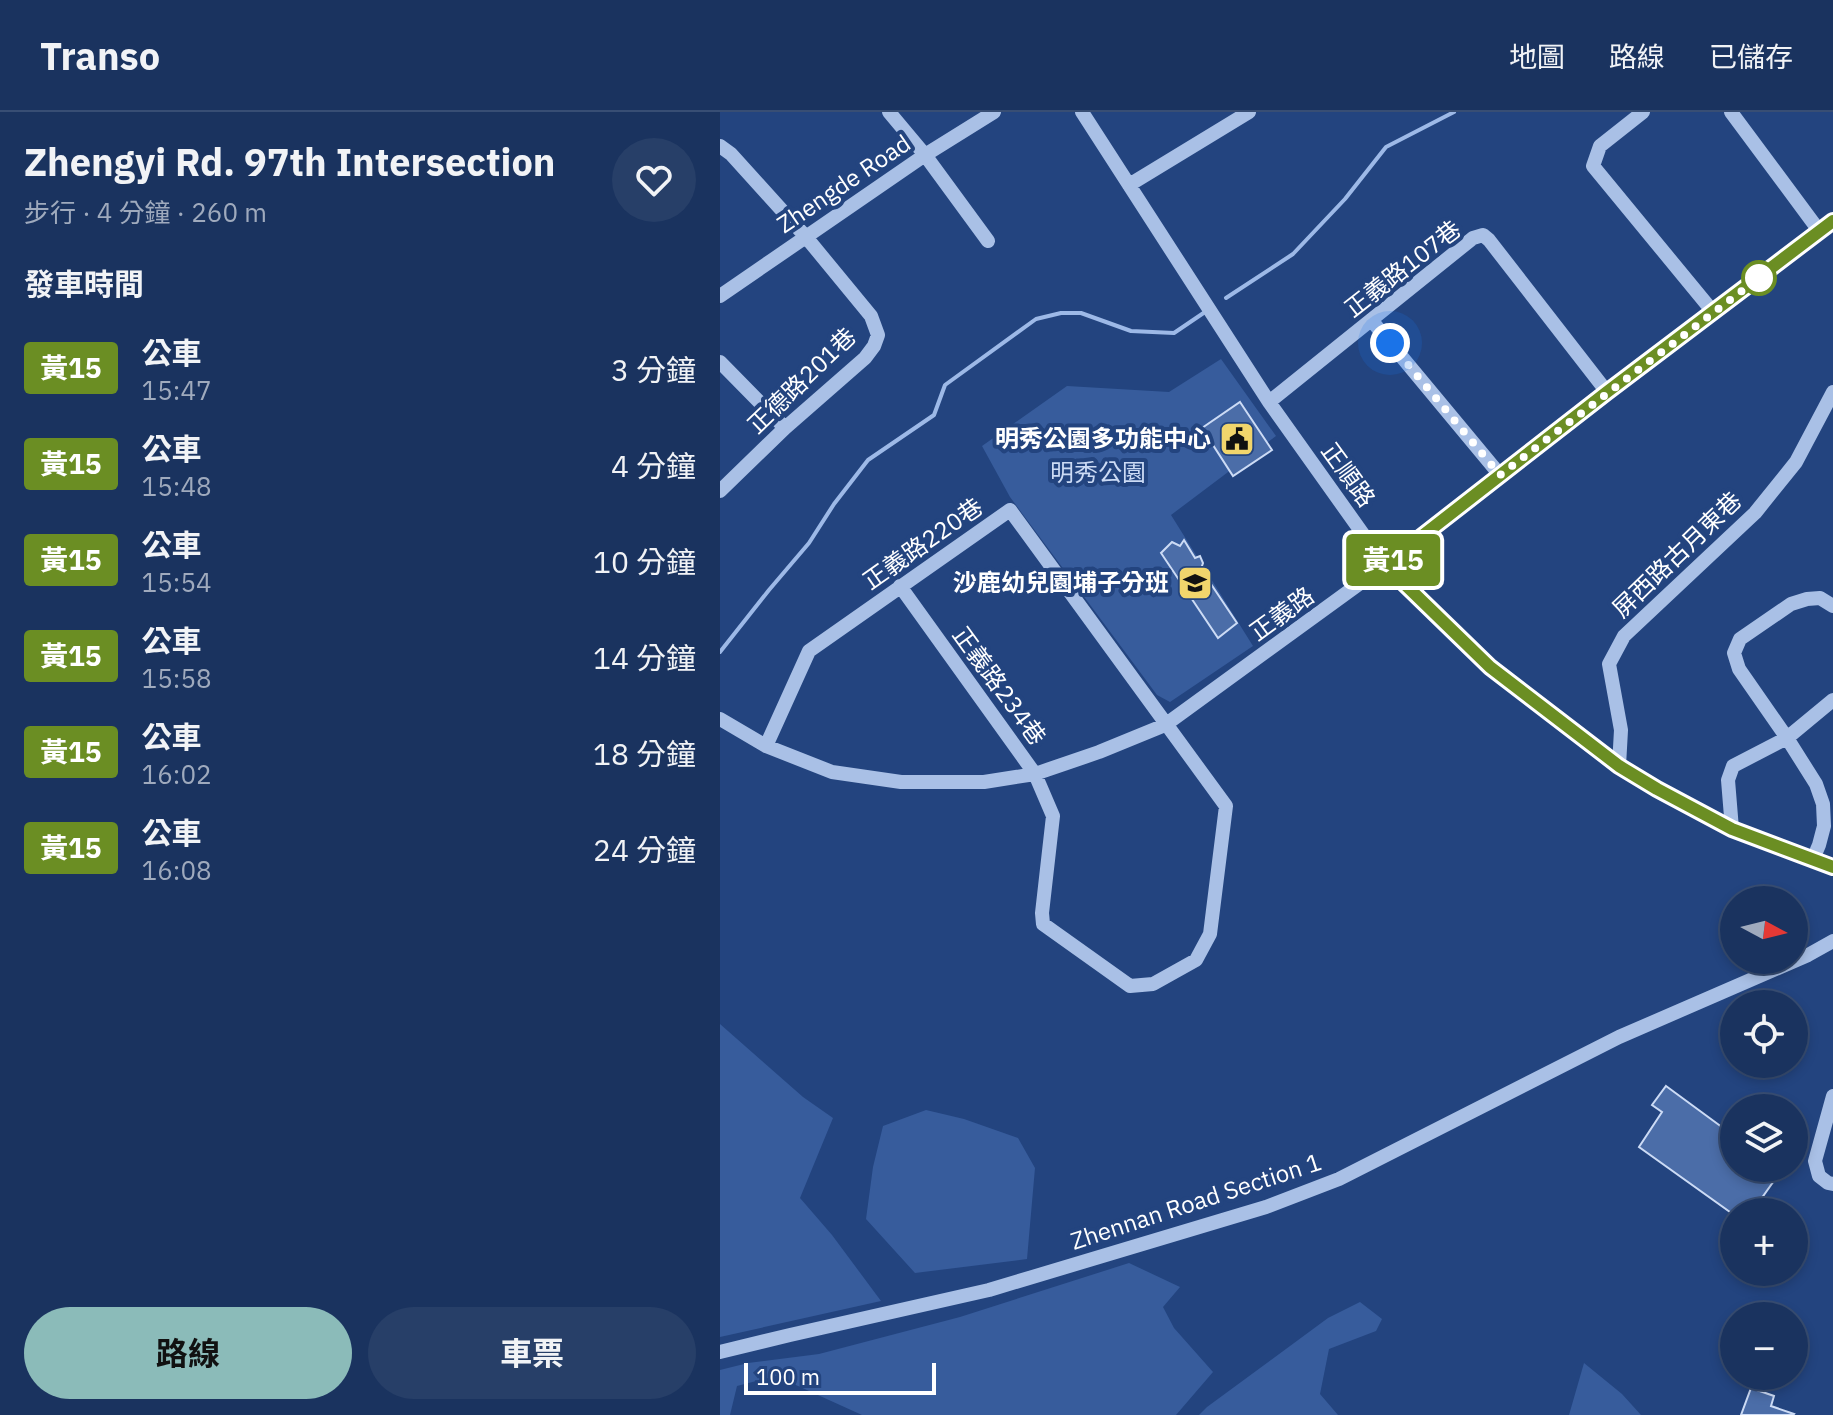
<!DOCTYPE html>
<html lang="zh-TW">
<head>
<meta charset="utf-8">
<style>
  :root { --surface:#1a335f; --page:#273f68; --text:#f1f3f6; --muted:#9faabd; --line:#384e74; --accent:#8bbbb9 }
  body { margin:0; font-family:"IBM Plex Sans","Noto Sans TC",sans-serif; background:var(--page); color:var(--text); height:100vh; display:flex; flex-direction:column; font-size:30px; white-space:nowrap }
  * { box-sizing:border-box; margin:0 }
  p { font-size:26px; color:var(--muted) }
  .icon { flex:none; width:44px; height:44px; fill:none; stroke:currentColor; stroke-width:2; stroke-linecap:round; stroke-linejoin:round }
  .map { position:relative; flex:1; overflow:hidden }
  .side { display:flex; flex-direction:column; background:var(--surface); width:720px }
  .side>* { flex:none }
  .badge { padding:0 16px; border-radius:6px; font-size:28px; line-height:52px }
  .needle { width:52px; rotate:97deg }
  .fabs { position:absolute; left:1000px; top:774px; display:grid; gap:16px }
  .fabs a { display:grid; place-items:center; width:88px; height:88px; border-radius:50%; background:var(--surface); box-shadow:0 4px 12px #0003,0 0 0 2px var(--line); font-size:40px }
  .scale { position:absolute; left:24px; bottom:20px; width:192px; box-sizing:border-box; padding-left:8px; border:4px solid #fff; border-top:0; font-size:22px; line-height:28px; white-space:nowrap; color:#fff; -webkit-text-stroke:6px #23447f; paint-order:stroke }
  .you { position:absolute; width:40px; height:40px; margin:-20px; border:6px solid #fff; border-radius:50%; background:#1a73e8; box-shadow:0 0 0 12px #1a73e833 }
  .map>.badge { position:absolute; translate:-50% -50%; box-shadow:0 0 0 4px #fff }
  h2 { padding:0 24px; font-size:30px; line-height:72px }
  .round { display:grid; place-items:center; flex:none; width:84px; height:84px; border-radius:42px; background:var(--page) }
  .head { display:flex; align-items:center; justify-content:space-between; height:136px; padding:0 24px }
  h1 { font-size:38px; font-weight:700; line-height:60px }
  .button { display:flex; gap:16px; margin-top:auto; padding:16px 24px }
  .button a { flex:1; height:92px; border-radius:48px; background:var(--accent); color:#111; font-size:32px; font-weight:700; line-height:92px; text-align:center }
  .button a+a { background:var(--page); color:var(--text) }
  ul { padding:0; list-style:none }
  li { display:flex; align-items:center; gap:24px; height:96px; padding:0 24px }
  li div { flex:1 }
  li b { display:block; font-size:30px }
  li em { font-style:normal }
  li .badge { min-width:88px; font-weight:700; text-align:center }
  header { display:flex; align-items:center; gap:48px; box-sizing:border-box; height:112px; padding:0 40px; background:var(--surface); border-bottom:2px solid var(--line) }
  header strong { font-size:38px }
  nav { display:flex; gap:44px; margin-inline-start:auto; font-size:28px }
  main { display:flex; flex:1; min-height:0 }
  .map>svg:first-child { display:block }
</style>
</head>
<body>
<header>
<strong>Transo</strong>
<nav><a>地圖</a><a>路線</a><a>已儲存</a></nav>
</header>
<main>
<section class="side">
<div class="head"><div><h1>Zhengyi Rd. 97th Intersection</h1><p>步行 · 4 分鐘 · 260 m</p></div><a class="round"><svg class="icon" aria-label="heart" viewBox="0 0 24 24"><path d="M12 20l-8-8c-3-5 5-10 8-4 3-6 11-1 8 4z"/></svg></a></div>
<h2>發車時間</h2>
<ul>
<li><span class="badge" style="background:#6b8e23;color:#fff">黃15</span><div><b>公車</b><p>15:47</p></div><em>3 分鐘</em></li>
<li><span class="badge" style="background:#6b8e23;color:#fff">黃15</span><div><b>公車</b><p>15:48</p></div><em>4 分鐘</em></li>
<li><span class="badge" style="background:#6b8e23;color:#fff">黃15</span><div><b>公車</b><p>15:54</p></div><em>10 分鐘</em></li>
<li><span class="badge" style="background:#6b8e23;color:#fff">黃15</span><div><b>公車</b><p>15:58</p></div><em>14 分鐘</em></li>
<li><span class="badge" style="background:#6b8e23;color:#fff">黃15</span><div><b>公車</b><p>16:02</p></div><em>18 分鐘</em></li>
<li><span class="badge" style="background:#6b8e23;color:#fff">黃15</span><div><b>公車</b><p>16:08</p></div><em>24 分鐘</em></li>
</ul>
<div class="button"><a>路線</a><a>車票</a></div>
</section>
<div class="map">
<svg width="1113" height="1303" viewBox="0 0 1113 1303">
  <rect width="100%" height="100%" fill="#23447f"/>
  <path fill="#375c9c" d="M501,247L556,324L451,403L533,534L450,590L437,583L290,385L262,334L347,274L449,280Z
    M0,912L83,985L113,1006L80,1086L112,1123L161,1189L0,1225Z
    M206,998L244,1007L298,1026L315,1056L307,1147L195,1161L146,1107L153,1055L163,1014Z
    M409,1151L460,1175L443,1195L454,1216L493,1260L456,1303H142L56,1264L17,1274L10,1303H0V1258L28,1251L99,1242L240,1205Z
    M640,1190L662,1207L656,1219L609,1237L600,1282L618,1303H479L487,1295L608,1206Z
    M864,1251L902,1282L921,1303H849Z"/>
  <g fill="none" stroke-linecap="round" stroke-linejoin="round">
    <path stroke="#9db9e7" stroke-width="4" d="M506,186L573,142L625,87L666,35L734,0
      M0,540L49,478L89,431L114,392L148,348L214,303L225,273L316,207L341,201H361L411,219L454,221L485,200"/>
  </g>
  <path fill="#4b6da8" stroke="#ccdbf5" stroke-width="2" d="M520,290L552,338L513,364L482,316Z
    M464,428L475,446L480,444L483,451L481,457L517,511L498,526L441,441L452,430L460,434Z
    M946,974L1014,1024V1056H1063L1039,1090L1054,1100H1010L919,1035L942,1000L932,993Z
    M1031,1276L1054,1284L1051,1294L1074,1302L1073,1303H1021Z"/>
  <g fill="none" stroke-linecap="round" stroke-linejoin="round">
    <path stroke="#a9c0e6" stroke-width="14" d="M169,0L205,43L268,129
      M362,0L549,290L665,453L770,555L899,654L937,677L1012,717L1113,755
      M923,0L880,34L873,54L994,201
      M1011,0L1100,120
      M0,34L11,42L86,125L151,204L158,223L154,234L145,246L65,316L0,379
      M409,73L529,0
      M0,184L205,43L274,0
      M652,209L780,363
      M0,250L65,316
      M549,290L753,126L763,123L769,128L887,280
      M0,607L46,634L112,660L181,670H264L315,662L379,640L445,613L665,453L887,280L1113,109
      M46,634L89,539L290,398L506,694L490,822L476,848L433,872L410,874L323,812L322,801L333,704L315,662L180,474
      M899,654L901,618L889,552L904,524L1035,401L1076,350L1113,280
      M1012,717L1008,668L1013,654L1067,626L1113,588
      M1093,747L1099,733L1104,714L1103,692L1096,672L1067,626L1019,557L1014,541L1020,527L1071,492L1087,487L1100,486L1113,494
      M1113,984L1095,1049L1099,1064L1108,1071L1113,1072
      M0,1240L70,1223L269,1178L546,1095L619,1067L899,925L1088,843L1113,829"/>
  </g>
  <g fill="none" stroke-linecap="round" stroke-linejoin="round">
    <g stroke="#fff" stroke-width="18">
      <path id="line" d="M1113,109L887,280L665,453L770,555L899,654L937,677L1012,717L1113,755"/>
    </g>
    <use href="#line" stroke="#6b8e23" stroke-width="12"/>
    <path stroke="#fff" stroke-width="8" stroke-dasharray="0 14.4" d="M670,231L780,363L1039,166"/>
  </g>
  <defs>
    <g id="civic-square" transform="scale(1.8)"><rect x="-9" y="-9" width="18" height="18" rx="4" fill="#f1d56c" stroke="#23447f"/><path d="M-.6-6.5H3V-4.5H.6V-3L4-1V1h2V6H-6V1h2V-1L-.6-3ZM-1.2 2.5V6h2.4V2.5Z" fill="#111"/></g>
    <g id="school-square" transform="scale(1.8)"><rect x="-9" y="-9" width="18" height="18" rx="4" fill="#f1d56c" stroke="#23447f"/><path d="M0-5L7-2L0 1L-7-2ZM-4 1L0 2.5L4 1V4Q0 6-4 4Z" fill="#111"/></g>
  </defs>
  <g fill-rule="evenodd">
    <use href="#civic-square" x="517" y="327"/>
    <use href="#school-square" x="475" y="471"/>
  </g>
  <circle fill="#fff" stroke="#6b8e23" stroke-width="4" cx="1039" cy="166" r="16"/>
  <g text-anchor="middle" stroke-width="8" stroke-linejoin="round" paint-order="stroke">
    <g font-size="24" fill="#fff" stroke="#23447f">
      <text transform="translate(124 72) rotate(-34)" y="8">Zhengde Road</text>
      <text transform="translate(683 157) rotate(-38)" y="8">正義路107巷</text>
      <text transform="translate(82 269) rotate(-44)" y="8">正德路201巷</text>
      <text transform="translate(628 363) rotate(54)" y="8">正順路</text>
      <text transform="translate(203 432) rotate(-35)" y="8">正義路220巷</text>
      <text transform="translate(957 443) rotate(-44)" y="8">屏西路古月東巷</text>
      <text transform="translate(562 502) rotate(-36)" y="8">正義路</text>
      <text transform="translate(279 574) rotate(54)" y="8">正義路234巷</text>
      <text transform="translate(476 1090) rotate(-18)" y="8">Zhennan Road Section 1</text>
    </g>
    <g font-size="24" font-weight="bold" fill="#fff" stroke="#23447f" text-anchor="end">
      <text x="491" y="335">明秀公園多功能中心</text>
      <text x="449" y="479">沙鹿幼兒園埔子分班</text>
    </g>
    <g font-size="24" fill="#ccdbf5" stroke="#23447f">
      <text x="378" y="369">明秀公園</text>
    </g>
  </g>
</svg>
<div class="fabs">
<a><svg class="needle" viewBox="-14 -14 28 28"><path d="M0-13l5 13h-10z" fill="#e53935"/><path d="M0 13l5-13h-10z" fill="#9faabd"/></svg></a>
<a><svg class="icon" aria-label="locate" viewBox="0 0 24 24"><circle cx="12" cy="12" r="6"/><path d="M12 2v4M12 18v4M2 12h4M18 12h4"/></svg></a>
<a><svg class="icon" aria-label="layers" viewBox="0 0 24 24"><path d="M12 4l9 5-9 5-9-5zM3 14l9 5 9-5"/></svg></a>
<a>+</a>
<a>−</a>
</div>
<div class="scale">100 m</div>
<div class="you" style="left:670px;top:231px"></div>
<b class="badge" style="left:673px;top:448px;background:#6b8e23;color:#fff">黃15</b>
</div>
</main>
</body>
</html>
